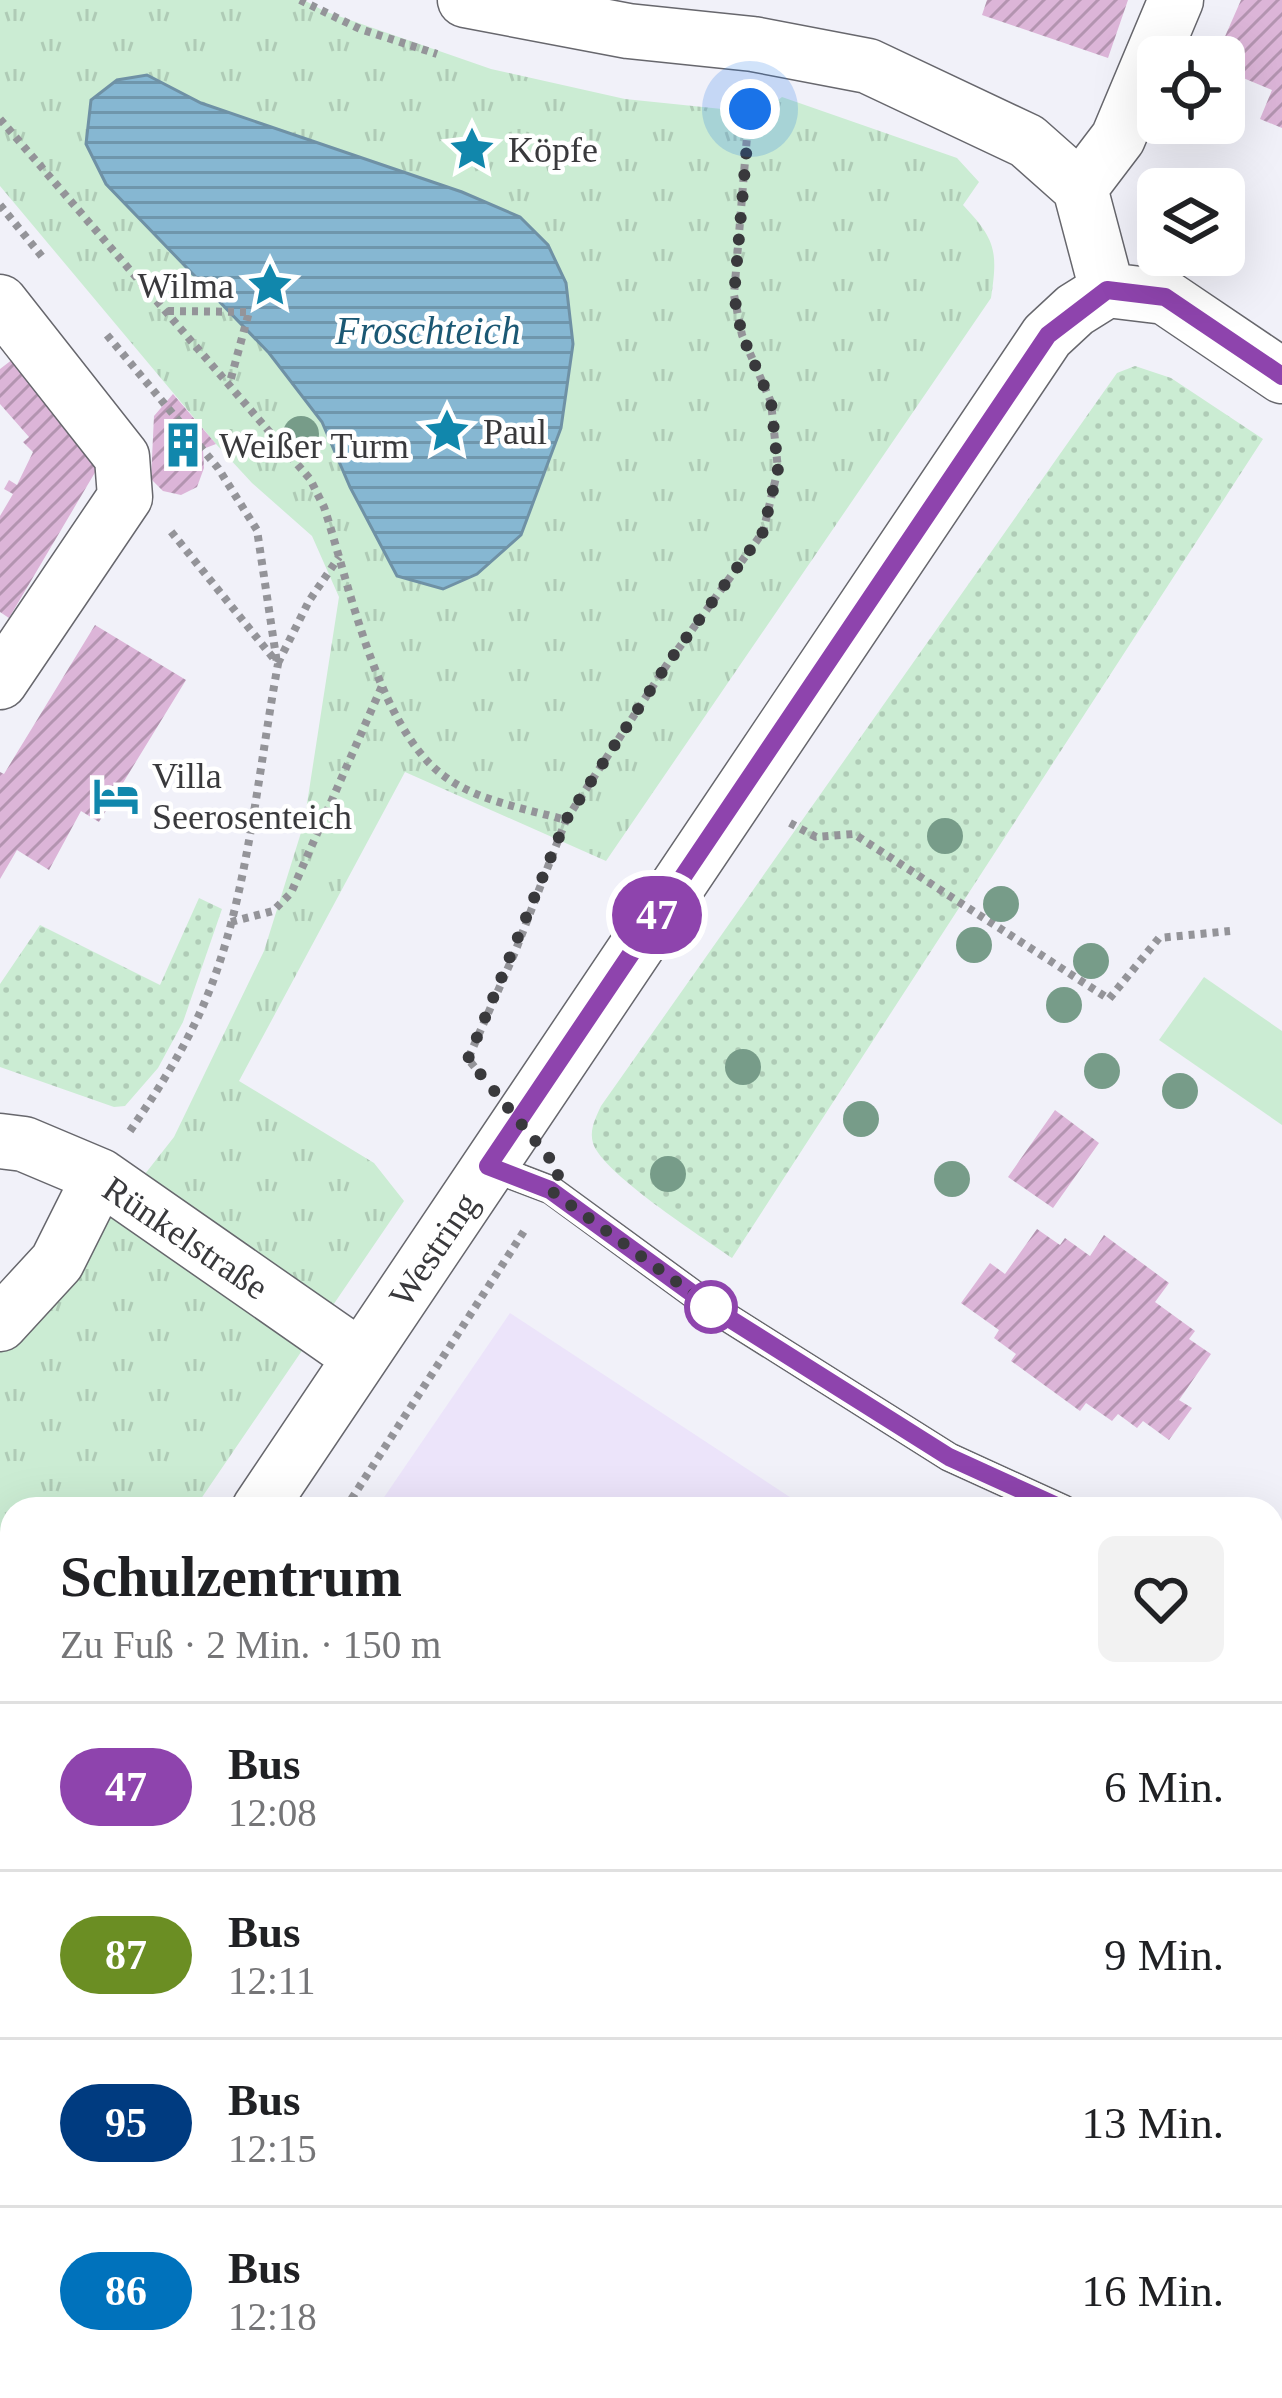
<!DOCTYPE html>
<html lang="de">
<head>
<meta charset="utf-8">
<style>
  :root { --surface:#fff; --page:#f2f2f2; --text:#202124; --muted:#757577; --line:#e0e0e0 }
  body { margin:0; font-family:"Times New Roman",serif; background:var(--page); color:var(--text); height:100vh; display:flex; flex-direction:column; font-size:45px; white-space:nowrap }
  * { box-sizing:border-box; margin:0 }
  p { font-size:39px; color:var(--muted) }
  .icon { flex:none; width:66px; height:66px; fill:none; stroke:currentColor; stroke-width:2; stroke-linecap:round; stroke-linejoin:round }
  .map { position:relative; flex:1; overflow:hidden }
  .drawer { position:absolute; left:0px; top:1497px; width:1284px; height:903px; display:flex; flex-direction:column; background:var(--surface); border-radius:36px 36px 0 0; box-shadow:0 12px 48px #0002 }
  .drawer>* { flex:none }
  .badge { padding:0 24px; border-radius:39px; font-size:42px; line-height:78px }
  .tools { position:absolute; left:1137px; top:36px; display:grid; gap:24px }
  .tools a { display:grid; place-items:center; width:108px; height:108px; border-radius:18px; background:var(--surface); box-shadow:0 12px 48px #0002; font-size:60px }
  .you { position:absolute; width:60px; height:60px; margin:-30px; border:9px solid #fff; border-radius:50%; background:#1a73e8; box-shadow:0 0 0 18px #1a73e833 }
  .map>.badge { position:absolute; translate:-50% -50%; box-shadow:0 0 0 6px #fff }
  .round { display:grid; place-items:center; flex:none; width:126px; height:126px; border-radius:18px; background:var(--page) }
  .summary { display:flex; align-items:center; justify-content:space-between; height:204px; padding:0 60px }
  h1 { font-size:57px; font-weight:800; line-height:90px }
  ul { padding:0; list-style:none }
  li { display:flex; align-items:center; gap:36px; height:168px; padding:0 60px; border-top:3px solid var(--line) }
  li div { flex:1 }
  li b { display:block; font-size:45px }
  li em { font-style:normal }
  li .badge { min-width:132px; font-weight:700; text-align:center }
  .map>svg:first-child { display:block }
</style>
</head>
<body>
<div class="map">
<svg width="1282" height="2398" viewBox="0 0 1282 2398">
  <defs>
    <pattern id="grass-dots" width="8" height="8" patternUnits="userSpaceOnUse" patternTransform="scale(3)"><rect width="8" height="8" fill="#cbecd3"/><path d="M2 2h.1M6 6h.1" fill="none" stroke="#afcbb6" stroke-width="1.8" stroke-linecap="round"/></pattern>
    <pattern id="park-tufts" width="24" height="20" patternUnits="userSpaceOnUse" patternTransform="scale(3)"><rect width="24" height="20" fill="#cbecd3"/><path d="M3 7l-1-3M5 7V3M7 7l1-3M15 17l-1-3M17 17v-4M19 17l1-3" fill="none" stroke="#afcbb6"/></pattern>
    <pattern id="water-rules" width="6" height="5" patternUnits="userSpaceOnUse" patternTransform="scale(3)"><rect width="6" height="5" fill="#86b7d2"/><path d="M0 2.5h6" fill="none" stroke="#6f96ac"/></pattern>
    <pattern id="building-hatch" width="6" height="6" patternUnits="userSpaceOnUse" patternTransform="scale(3)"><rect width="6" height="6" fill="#dcb5d8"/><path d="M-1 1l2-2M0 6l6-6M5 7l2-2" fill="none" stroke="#b394b0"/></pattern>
  </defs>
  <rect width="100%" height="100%" fill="#f1f1f9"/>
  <path fill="#ece4fa" d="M510,1313L808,1509H376Z
    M1282,1719V2398H0V2062L12,2044V2388H1272V1720Z"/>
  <path fill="url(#grass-dots)" d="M1135,366L1171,378L1263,439L732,1258C702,1237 602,1173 593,1143C589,1130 596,1117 601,1106L1117,373Z
    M199,898L222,909L183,1022L158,1068L125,1106L114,1107L0,1067V984L40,925L160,985Z"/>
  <path fill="url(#park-tufts)" d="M0,0H304L324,11L491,69L625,99L761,113L782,97L957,158L979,182L963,205C996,240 998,251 991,298L606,861L405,772L239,1081L374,1163L404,1201L194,1509H12V1780L0,1798V1345L79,1258L174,1137L264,951L304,823L339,597L312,536L252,483L216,444L0,186Z"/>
  <path fill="#cbecd3" d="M1204,977L1282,1031V1125L1159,1040Z"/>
  <path fill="url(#water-rules)" stroke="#6f91a5" stroke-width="3" d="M147,75L201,103L462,192L520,217L548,245L566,283L573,344L561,428L521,535L477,574L443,589L397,576L350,487L322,422L269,353L106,184L86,144L91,100L117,80Z"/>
  <path fill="url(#building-hatch)" d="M987,0H1128L1108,58L982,15Z
    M1241,0H1282V128L1260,119L1272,90L1224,70V57H1216Z
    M13,359L100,464L9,618L0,612V516L13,494L4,489L9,480L17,485L33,452L23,442L29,437L0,404V369Z
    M173,394L216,444L203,449L204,468L197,487L181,495L163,491L151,479L154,416Z
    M95,625L186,680L99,822L81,811L49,870L17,850L0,879V772L4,774Z
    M1055,1110L1099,1143L1053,1208L1008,1177Z
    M1037,1229L1060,1245L1065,1238L1090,1256L1104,1235L1169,1283L1155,1302L1195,1331L1189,1339L1211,1354L1179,1400L1192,1408L1169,1440L1143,1421L1137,1428L1118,1414L1112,1421L1086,1403L1080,1411L1011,1361L1016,1354L994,1338L999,1330L961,1303L990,1263L1005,1274Z
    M0,2224L12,2232V2388H172L187,2398H0Z
    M1272,2295L1282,2303V2398H1073L1057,2388H1272Z
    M460,2388H538L532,2398H453Z
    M727,2388H883L877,2398H743Z"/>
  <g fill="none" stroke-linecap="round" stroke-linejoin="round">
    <g stroke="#67676d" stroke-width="30">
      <path id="lane" d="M488,1166L551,1190L711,1307L949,1457L1063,1509
        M1272,1597L1282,1602"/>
    </g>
    <g stroke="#67676d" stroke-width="57">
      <path id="street" d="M465,0L628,31L753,44L868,66L1027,141L1080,188L1107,290
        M1080,188L1118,138L1176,0
        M1107,290L1165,297L1282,376
        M0,302L122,457L125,497L0,682
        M0,1141L24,1144L100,1176L360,1357
        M0,1324L57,1262L100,1176
        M259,1509L1047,336L1075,310L1107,290
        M0,1899L12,1881"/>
    </g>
    <path stroke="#949499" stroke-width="8" stroke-dasharray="6 6" stroke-linecap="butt" d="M300,0L360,29L437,54
      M0,119L310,479L324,507C349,583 378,728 444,776C477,801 527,809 566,820L668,663L763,532L778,469L771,402L742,335L734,295L750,100
      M0,205L44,259
      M168,311L249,312L230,382
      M107,335L218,468L257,530L277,663
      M278,663L309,601L339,557
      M790,823L816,837L854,834L1109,999L1159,938L1230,931
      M231,922L273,911L291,893L382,686
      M482,1076L468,1059L515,952L566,820
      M130,1131C165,1080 197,1029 217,970C249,879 260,761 278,664L169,529
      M345,1509L526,1228
      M1272,1995L1282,1994
      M0,2019L12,2002"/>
    <use href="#lane" stroke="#fff" stroke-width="27"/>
    <use href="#street" stroke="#fff" stroke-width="54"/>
  </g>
  <g fill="#779c89">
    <circle cx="301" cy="434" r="18"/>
    <circle cx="945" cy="836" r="18"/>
    <circle cx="1001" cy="904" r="18"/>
    <circle cx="974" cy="945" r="18"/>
    <circle cx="1091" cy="961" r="18"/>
    <circle cx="1064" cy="1005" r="18"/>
    <circle cx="743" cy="1067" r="18"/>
    <circle cx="1102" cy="1071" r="18"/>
    <circle cx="1180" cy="1091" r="18"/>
    <circle cx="861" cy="1119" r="18"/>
    <circle cx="668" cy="1174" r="18"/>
    <circle cx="952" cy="1179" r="18"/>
  </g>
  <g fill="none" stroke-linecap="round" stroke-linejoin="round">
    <g stroke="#fff" stroke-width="27">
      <path id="line" d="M1063,1509L949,1457L711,1307L550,1190L488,1166L1048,335L1107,290L1165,297L1282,376"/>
    </g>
    <use href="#line" stroke="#8e44ad" stroke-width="18"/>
    <path stroke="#39393c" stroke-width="12" stroke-dasharray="0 21.6" d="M711,1307L550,1190L560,1171L468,1059L566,820L668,663L763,532L778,469L771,402L742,335L734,296L750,109"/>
  </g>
  <defs>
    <g id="sight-bare" transform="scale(3.6)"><path d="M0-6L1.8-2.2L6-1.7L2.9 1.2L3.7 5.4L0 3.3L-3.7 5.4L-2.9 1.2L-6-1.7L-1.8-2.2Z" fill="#1187ac" stroke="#fff" stroke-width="2.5" paint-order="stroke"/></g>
    <g id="building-bare" transform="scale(3.6)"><path d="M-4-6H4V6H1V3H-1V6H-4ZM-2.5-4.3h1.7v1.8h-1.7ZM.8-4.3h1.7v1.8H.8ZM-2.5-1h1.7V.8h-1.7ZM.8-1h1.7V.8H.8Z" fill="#1187ac" stroke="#fff" stroke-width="2.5" paint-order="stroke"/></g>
    <g id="hotel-bare" transform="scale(3.6)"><path d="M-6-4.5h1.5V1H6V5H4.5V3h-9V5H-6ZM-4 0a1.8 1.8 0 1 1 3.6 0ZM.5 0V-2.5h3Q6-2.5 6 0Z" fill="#1187ac" stroke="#fff" stroke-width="2.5" paint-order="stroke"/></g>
  </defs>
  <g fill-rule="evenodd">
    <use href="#sight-bare" x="472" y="149"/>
    <use href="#sight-bare" x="270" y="285"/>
    <use href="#sight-bare" x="447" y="431"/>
    <use href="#building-bare" x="183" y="445"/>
    <use href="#hotel-bare" x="116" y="796"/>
  </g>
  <circle fill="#fff" stroke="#8e44ad" stroke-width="6" cx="711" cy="1307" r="24"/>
  <g text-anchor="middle" stroke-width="9" stroke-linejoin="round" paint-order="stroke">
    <g font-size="36" fill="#39393c" stroke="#fff" text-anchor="start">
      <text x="508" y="162">Köpfe</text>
      <text x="234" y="298" text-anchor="end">Wilma</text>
      <text x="483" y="444">Paul</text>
      <text x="219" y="458">Weißer Turm</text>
      <text x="152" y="788">Villa<tspan x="152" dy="41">Seerosenteich</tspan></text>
    </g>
    <g font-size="36" fill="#39393c" stroke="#fff">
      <text transform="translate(186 1237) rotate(34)" y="13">Rünkelstraße</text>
      <text transform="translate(433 1249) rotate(-56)" y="13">Westring</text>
    </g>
    <g font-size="39" font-style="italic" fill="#1b5874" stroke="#fff">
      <text x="428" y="344">Froschteich</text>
    </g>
  </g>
</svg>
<div class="tools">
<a><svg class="icon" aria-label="locate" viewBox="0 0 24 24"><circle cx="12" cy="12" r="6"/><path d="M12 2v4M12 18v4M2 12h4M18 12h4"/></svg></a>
<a><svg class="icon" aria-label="layers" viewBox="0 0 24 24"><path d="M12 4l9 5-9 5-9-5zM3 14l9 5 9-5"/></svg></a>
</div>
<div class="you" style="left:750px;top:109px"></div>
<b class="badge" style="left:657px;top:915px;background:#8e44ad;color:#fff">47</b>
<section class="drawer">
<div class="summary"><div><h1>Schulzentrum</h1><p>Zu Fuß · 2 Min. · 150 m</p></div><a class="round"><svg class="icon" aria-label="heart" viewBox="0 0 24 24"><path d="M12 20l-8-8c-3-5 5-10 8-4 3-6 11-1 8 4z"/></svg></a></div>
<ul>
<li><span class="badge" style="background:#8e44ad;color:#fff">47</span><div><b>Bus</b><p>12:08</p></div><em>6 Min.</em></li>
<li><span class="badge" style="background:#6b8e23;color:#fff">87</span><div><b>Bus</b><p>12:11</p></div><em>9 Min.</em></li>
<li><span class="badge" style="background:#003b80;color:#fff">95</span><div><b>Bus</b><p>12:15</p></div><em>13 Min.</em></li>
<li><span class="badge" style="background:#0072bc;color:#fff">86</span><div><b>Bus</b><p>12:18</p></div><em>16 Min.</em></li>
</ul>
</section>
</div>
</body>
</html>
